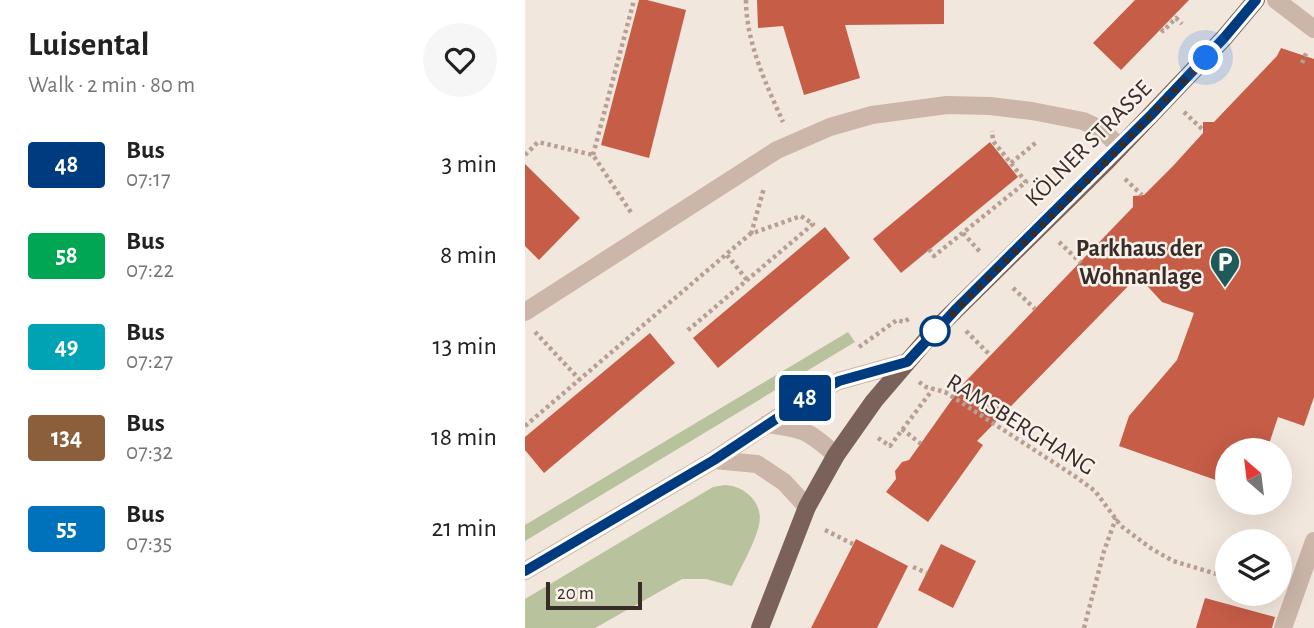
<!DOCTYPE html>
<html lang="en">
<head>
<meta charset="utf-8">
<style>
  :root { --surface:#fff; --page:#f6f6f6; --text:#222; --muted:#767676 }
  body { margin:0; font-family:"Alegreya Sans",sans-serif; background:var(--page); color:var(--text); height:100vh; display:flex; flex-direction:column; font-size:26px; white-space:nowrap }
  * { box-sizing:border-box; margin:0 }
  p { font-size:23px; color:var(--muted) }
  .icon { flex:none; width:38px; height:38px; fill:none; stroke:currentColor; stroke-width:2; stroke-linecap:round; stroke-linejoin:round }
  .map { position:relative; flex:1; overflow:hidden }
  .side { display:flex; flex-direction:column; background:var(--surface); width:525px }
  .side>* { flex:none }
  .badge { padding:0 14px; border-radius:5px; font-size:24px; line-height:46px }
  .needle { width:46px; rotate:332deg }
  .controls { position:absolute; left:690px; top:438px; display:grid; gap:14px }
  .controls a { display:grid; place-items:center; width:77px; height:77px; border-radius:50%; background:var(--surface); box-shadow:0 7px 28px #0002; font-size:35px }
  .scale { position:absolute; left:21px; bottom:18px; width:96px; box-sizing:border-box; padding-left:7px; border:4px solid #382c29; border-top:0; font-size:19px; line-height:24px; white-space:nowrap; color:#382c29; -webkit-text-stroke:5px #faf1ea; paint-order:stroke }
  .you { position:absolute; width:35px; height:35px; margin:-18px; border:5px solid #fff; border-radius:50%; background:#1a73e8; box-shadow:0 0 0 10px #1a73e833 }
  .map>.badge { position:absolute; translate:-50% -50%; box-shadow:0 0 0 4px #fff }
  .round { display:grid; place-items:center; flex:none; width:74px; height:74px; border-radius:37px; background:var(--page) }
  .headline { display:flex; align-items:center; justify-content:space-between; height:119px; padding:0 28px }
  h1 { font-size:33px; font-weight:700; line-height:52px }
  ul { padding:0; list-style:none }
  li { display:flex; align-items:center; gap:21px; height:91px; padding:0 28px }
  li div { flex:1 }
  li b { display:block; font-size:26px }
  li em { font-style:normal }
  li .badge { min-width:77px; font-weight:700; text-align:center }
  main { display:flex; flex:1; min-height:0 }
  .map>svg:first-child { display:block }
</style>
</head>
<body>
<main>
<section class="side">
<div class="headline"><div><h1>Luisental</h1><p>Walk · 2 min · 80 m</p></div><a class="round"><svg class="icon" aria-label="heart" viewBox="0 0 24 24"><path d="M12 20l-8-8c-3-5 5-10 8-4 3-6 11-1 8 4z"/></svg></a></div>
<ul>
<li><span class="badge" style="background:#003b80;color:#fff">48</span><div><b>Bus</b><p>07:17</p></div><em>3 min</em></li>
<li><span class="badge" style="background:#00a651;color:#fff">58</span><div><b>Bus</b><p>07:22</p></div><em>8 min</em></li>
<li><span class="badge" style="background:#00a3b4;color:#fff">49</span><div><b>Bus</b><p>07:27</p></div><em>13 min</em></li>
<li><span class="badge" style="background:#8b5e3c;color:#fff">134</span><div><b>Bus</b><p>07:32</p></div><em>18 min</em></li>
<li><span class="badge" style="background:#0072bc;color:#fff">55</span><div><b>Bus</b><p>07:35</p></div><em>21 min</em></li>
</ul>
</section>
<div class="map">
<svg width="789" height="628" viewBox="0 0 789 628">
  <rect width="100%" height="100%" fill="#f2e7dd"/>
  <path fill="#b8c29d" d="M323,332L330,342L0,541V525Z
    M200,485C220,486 239,503 234,525C230,543 215,569 207,586L181,579H157L70,628H0V599L188,487Z"/>
  <path fill="#c65d47" d="M114,0H122L161,10L124,158L76,145Z
    M232,0H419V24L320,25L335,78L279,95L258,26L233,28Z
    M610,0H664L596,70L568,43Z
    M756,48L789,59V397L779,426L753,417L742,450H702V484L594,446L604,416L652,360L669,313L637,302L613,276L452,441L458,445L403,522L361,492L371,479L370,471L377,462L384,460L438,384L608,207V196L619,195L648,166L678,133V122H689L752,56Z
    M465,142L493,177L376,273L348,239Z
    M0,164L55,218L14,260L0,246Z
    M300,227L325,258L193,368L168,338Z
    M125,333L150,363L19,473L0,450V437Z
    M331,539L383,566L352,628H286Z
    M416,544L451,561L428,608L393,590Z
    M680,598L750,617L747,628H671Z"/>
  <g fill="none" stroke-linecap="round" stroke-linejoin="round">
    <path stroke="#b7a093" stroke-width="4.5" stroke-dasharray="3.5 3.5" stroke-linecap="butt" d="M221,0C221,42 241,84 258,122
      M636,29L638,31L651,18L657,24
      M777,63L782,51
      M659,112L678,130
      M0,155L13,142L68,155L107,214
      M68,155L109,0
      M486,163L513,141
      M600,179L617,195
      M438,233L456,253
      M226,234L239,188
      M534,242L556,263
      M404,249L409,256L501,182L468,141L467,131
      M202,255L222,280
      M488,288L510,309
      M441,331L465,355
      M10,332L55,380
      M334,347L372,320L379,322L385,318
      M394,382L401,387L420,392L551,477L570,491L596,526L627,549L648,561L702,577
      M0,426L225,234L276,216L288,224L162,331
      M377,429L396,444
      M353,438L365,446L408,389
      M300,530L328,544
      M388,567L402,573
      M559,628L579,551L591,518"/>
    <path stroke="#cbb6a9" stroke-width="18" d="M751,0L789,29
      M0,312L252,150L305,127L347,115L422,105L465,106L507,111L558,121L577,130L595,147
      M242,424C280,429 282,430 311,455
      M189,460L232,464L259,482L282,507
      M0,571L189,460L289,393L314,381L382,362
      M758,628L789,541"/>
    <path stroke="#7a625a" stroke-width="18" d="M235,628L282,507L311,455L349,401L409,331L582,161L699,38L731,0"/>
  </g>
  <g fill="none" stroke-linecap="round" stroke-linejoin="round">
    <g stroke="#fff" stroke-width="16">
      <path id="line" d="M0,571L189,460L289,394L314,381L382,362L432,308L627,114L699,38L731,0"/>
    </g>
    <use href="#line" stroke="#003b80" stroke-width="10"/>
    <path stroke="#382c29" stroke-width="7" stroke-dasharray="0 12.6" d="M410,331L582,161L681,58"/>
  </g>
  <defs>
    <g id="parking-pin" transform="scale(1.575)"><path d="M0 17L-7.5 6A9.5 9.5 0 1 1 7.5 6Z" fill="#1e5a59" stroke="#faf1ea"/><path d="M-3.5-5.5H1a3.5 3.5 0 0 1 0 7H-1V5.5H-3.5ZM-1-3.4V-.6H.8a1.4 1.4 0 0 0 0-2.8Z" fill="#fff"/></g>
  </defs>
  <g fill-rule="evenodd">
    <use href="#parking-pin" x="700" y="262"/>
  </g>
  <circle fill="#fff" stroke="#003b80" stroke-width="3.5" cx="410" cy="331" r="14"/>
  <g text-anchor="middle" stroke-width="5" stroke-linejoin="round" paint-order="stroke">
    <g font-size="24" fill="#382c29" stroke="#faf1ea">
      <text transform="translate(563 143) rotate(-45)" y="8">KÖLNER STRASSE</text>
      <text transform="translate(496 424) rotate(32)" y="8">RAMSBERGHANG</text>
    </g>
    <g font-size="24" font-weight="bold" fill="#382c29" stroke="#faf1ea" text-anchor="end">
      <text x="677" y="256">Parkhaus der<tspan x="677" dy="28">Wohnanlage</tspan></text>
    </g>
  </g>
</svg>
<div class="controls">
<a><svg class="needle" viewBox="-14 -14 28 28"><path d="M0-13l5 13h-10z" fill="#e53935"/><path d="M0 13l5-13h-10z" fill="#767676"/></svg></a>
<a><svg class="icon" aria-label="layers" viewBox="0 0 24 24"><path d="M12 4l9 5-9 5-9-5zM3 14l9 5 9-5"/></svg></a>
</div>
<div class="scale">20 m</div>
<div class="you" style="left:681px;top:58px"></div>
<b class="badge" style="left:280px;top:398px;background:#003b80;color:#fff">48</b>
</div>
</main>
</body>
</html>
